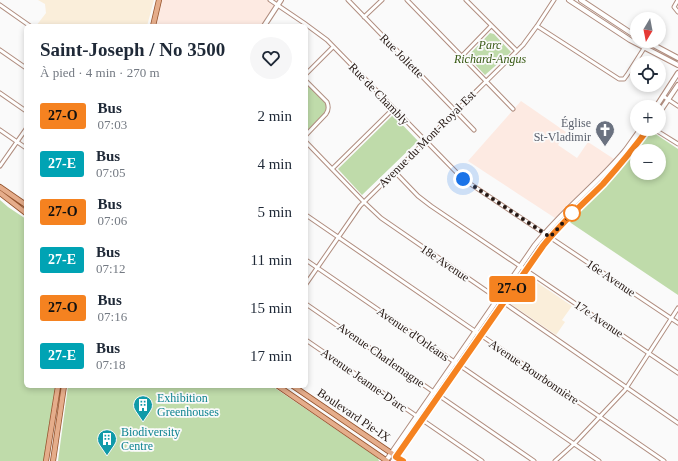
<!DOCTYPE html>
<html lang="fr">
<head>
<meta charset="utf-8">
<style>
  :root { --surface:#fff; --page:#f6f6f7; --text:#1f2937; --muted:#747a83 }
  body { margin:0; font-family:Georgia,serif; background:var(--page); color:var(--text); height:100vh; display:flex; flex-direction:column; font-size:15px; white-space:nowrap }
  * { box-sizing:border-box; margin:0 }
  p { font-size:13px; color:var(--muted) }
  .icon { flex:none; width:22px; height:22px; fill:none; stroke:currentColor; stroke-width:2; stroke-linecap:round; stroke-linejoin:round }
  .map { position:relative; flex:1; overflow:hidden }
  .side { position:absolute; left:24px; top:24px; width:284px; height:364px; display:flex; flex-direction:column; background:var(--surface); border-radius:6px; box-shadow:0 2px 6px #0003 }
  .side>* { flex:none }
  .badge { padding:0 8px; border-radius:3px; font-size:14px; line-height:26px }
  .needle { width:26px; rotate:190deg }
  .controls { position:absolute; left:630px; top:12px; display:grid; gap:8px }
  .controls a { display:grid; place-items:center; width:36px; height:36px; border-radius:50%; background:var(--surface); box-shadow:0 2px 6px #0003; font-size:20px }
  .you { position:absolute; width:20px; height:20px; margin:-10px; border:3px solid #fff; border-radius:50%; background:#1a73e8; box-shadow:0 0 0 6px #1a73e833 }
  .map>.badge { position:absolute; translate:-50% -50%; box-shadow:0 0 0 2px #fff }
  .round { display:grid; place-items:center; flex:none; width:42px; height:42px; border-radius:21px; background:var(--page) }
  .headline { display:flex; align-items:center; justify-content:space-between; height:68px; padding:0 16px }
  h1 { font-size:19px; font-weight:800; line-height:30px }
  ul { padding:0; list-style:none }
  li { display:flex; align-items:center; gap:12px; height:48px; padding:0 16px }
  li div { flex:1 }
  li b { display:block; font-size:15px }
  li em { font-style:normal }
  li .badge { min-width:44px; font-weight:700; text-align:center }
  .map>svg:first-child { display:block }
</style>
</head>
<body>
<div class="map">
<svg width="678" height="461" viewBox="0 0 678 461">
  <rect width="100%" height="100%" fill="#fafafa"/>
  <path fill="#fdeae2" d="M159,0H281L263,26H153Z
    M521,101L566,132L558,145L577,158L588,142L614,159L555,218L468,161Z"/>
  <path fill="#faeeda" d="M38,0H154L147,26H36L46,13L45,4Z
    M526,275L572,306L562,320L565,322L556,335L508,302V300L524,276Z"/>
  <path fill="#bfdbaa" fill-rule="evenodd" d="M490,33L494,34L511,52L485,75L469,58L468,56Z
    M306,81L327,102L329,111L306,135Z
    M392,116L395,117L418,141L362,195L338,169Z
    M651,131L678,149V295L568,221L620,170ZM637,151H659V173H637Z
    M0,200L8,207L26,219V386H55L44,461H0Z
    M68,386H272L378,458L379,461H58Z"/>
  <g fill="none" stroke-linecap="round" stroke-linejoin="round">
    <g stroke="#b08d7f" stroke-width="5">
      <path id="street" d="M270,0L304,23L327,40L463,179L678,323
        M348,0L474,130
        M407,0L513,109
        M466,0L517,51
        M678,0L674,7L678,12
        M0,5L30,26
        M364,17L382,0
        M537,26L619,79H624L627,75L648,42
        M0,50L26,68
        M462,56L491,26
        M306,74L333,47
        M306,81L327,102C329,107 329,110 326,114L306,135
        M0,93L26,111
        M663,96L678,106
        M654,129L678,144
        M0,130L26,148
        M306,142L364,202L381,218L678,423
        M0,166L26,129
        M332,169L393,109
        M394,171L418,196L431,206L678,373
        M306,215L664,461
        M306,260L599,461
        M306,284L360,206L523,45L537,26L554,0
        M306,304L534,461
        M306,340L482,461
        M555,461L574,444L625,390L678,308"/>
    </g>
    <g stroke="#b08d7f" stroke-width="6">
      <path id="secondary" d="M569,0L630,40L678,65
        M581,0L637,37
        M264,26L281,0
        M646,41L678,58
        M656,107L678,73
        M659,113L678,85
        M386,461L535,245C562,211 596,185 624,152C630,145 635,136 641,129
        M393,461L543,246C559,225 578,208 596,190C616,171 632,151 648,129"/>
    </g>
    <g stroke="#95542e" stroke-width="6">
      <path id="primary" d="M153,26L159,0
        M0,187L26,205
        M0,193L26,213
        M278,386L387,461
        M293,386L403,461
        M46,461L58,386
        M53,461L64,386"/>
    </g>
    <use href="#street" stroke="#fff" stroke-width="3"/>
    <use href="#secondary" stroke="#fff" stroke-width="4"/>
    <use href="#primary" stroke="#e5ad8b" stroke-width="4.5"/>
  </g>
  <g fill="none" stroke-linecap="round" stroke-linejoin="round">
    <g stroke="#fff" stroke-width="9">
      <path id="line" d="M403,461L396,457L543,246C561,223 583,204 603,184C619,166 634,148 648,129"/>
    </g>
    <use href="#line" stroke="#f58220" stroke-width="6"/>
    <path stroke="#231611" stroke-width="4" stroke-dasharray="0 7.2" d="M463,179L550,237L572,213"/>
  </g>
  <defs>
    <g id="church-pin" transform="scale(1)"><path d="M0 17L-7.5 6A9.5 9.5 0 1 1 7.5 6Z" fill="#6b7280" stroke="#fafafa"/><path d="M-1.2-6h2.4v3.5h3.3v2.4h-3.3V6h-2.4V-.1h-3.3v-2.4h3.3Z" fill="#fff"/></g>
    <g id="building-pin" transform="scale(1)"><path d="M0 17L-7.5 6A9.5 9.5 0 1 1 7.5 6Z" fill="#0f9aa8" stroke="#fafafa"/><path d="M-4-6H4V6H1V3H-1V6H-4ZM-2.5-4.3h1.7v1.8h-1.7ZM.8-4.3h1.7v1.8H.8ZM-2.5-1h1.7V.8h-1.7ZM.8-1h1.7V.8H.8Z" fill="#fff"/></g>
  </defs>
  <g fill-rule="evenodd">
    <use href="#church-pin" x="605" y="130"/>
    <use href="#building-pin" x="143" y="405"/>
    <use href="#building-pin" x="107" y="439"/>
  </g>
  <circle fill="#fff" stroke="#f58220" stroke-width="2" cx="572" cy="213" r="8"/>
  <g text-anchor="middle" stroke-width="3.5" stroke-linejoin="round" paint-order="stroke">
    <g font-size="12" font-style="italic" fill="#385a14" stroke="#fafafa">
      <text x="490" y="49">Parc<tspan x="490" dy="14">Richard-Angus</tspan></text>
    </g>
    <g font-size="12" fill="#231611" stroke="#fafafa">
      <text transform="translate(402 56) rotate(45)" y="4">Rue Joliette</text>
      <text transform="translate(379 94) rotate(46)" y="4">Rue de Chambly</text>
      <text transform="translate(427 139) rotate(-45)" y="4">Avenue du Mont-Royal Est</text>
      <text transform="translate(445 263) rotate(34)" y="4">18e Avenue</text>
      <text transform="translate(611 278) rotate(34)" y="4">16e Avenue</text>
      <text transform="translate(599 319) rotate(34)" y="4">17e Avenue</text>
      <text transform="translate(413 334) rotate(35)" y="4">Avenue d'Orléans</text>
      <text transform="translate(381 355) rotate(35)" y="4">Avenue Charlemagne</text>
      <text transform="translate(534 372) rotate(34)" y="4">Avenue Bourbonnière</text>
      <text transform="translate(364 380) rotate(35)" y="4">Avenue Jeanne-D'arc</text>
      <text transform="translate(354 415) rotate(34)" y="4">Boulevard Pie-IX</text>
    </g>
    <g font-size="12" fill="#5b616d" stroke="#fafafa" text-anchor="end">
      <text x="591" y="127">Église<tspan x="591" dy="14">St-Vladimir</tspan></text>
    </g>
    <g font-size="12" fill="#0d838f" stroke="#fafafa" text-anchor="start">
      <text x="157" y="402">Exhibition<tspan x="157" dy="14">Greenhouses</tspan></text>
      <text x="121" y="436">Biodiversity<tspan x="121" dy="14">Centre</tspan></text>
    </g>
  </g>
</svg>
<div class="controls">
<a><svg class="needle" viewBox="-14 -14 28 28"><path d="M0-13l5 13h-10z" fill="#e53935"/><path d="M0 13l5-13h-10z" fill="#747a83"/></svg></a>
<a><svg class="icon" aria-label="locate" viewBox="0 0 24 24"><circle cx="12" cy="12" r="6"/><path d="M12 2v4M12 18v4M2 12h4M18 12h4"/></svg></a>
<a>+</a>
<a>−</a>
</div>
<div class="you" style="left:463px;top:179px"></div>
<b class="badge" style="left:512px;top:289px;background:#f58220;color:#111">27-O</b>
<section class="side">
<div class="headline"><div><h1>Saint-Joseph / No 3500</h1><p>À pied · 4 min · 270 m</p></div><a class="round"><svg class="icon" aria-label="heart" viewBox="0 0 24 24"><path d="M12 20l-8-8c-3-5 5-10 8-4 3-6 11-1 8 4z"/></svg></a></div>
<ul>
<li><span class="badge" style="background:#f58220;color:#111">27-O</span><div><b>Bus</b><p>07:03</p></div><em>2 min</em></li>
<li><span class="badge" style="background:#00a3b4;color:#fff">27-E</span><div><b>Bus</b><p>07:05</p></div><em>4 min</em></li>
<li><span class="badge" style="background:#f58220;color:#111">27-O</span><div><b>Bus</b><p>07:06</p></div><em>5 min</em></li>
<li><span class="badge" style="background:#00a3b4;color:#fff">27-E</span><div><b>Bus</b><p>07:12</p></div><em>11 min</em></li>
<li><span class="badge" style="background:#f58220;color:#111">27-O</span><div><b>Bus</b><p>07:16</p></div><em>15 min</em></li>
<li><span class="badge" style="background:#00a3b4;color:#fff">27-E</span><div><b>Bus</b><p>07:18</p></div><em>17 min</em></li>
</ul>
</section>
</div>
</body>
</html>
